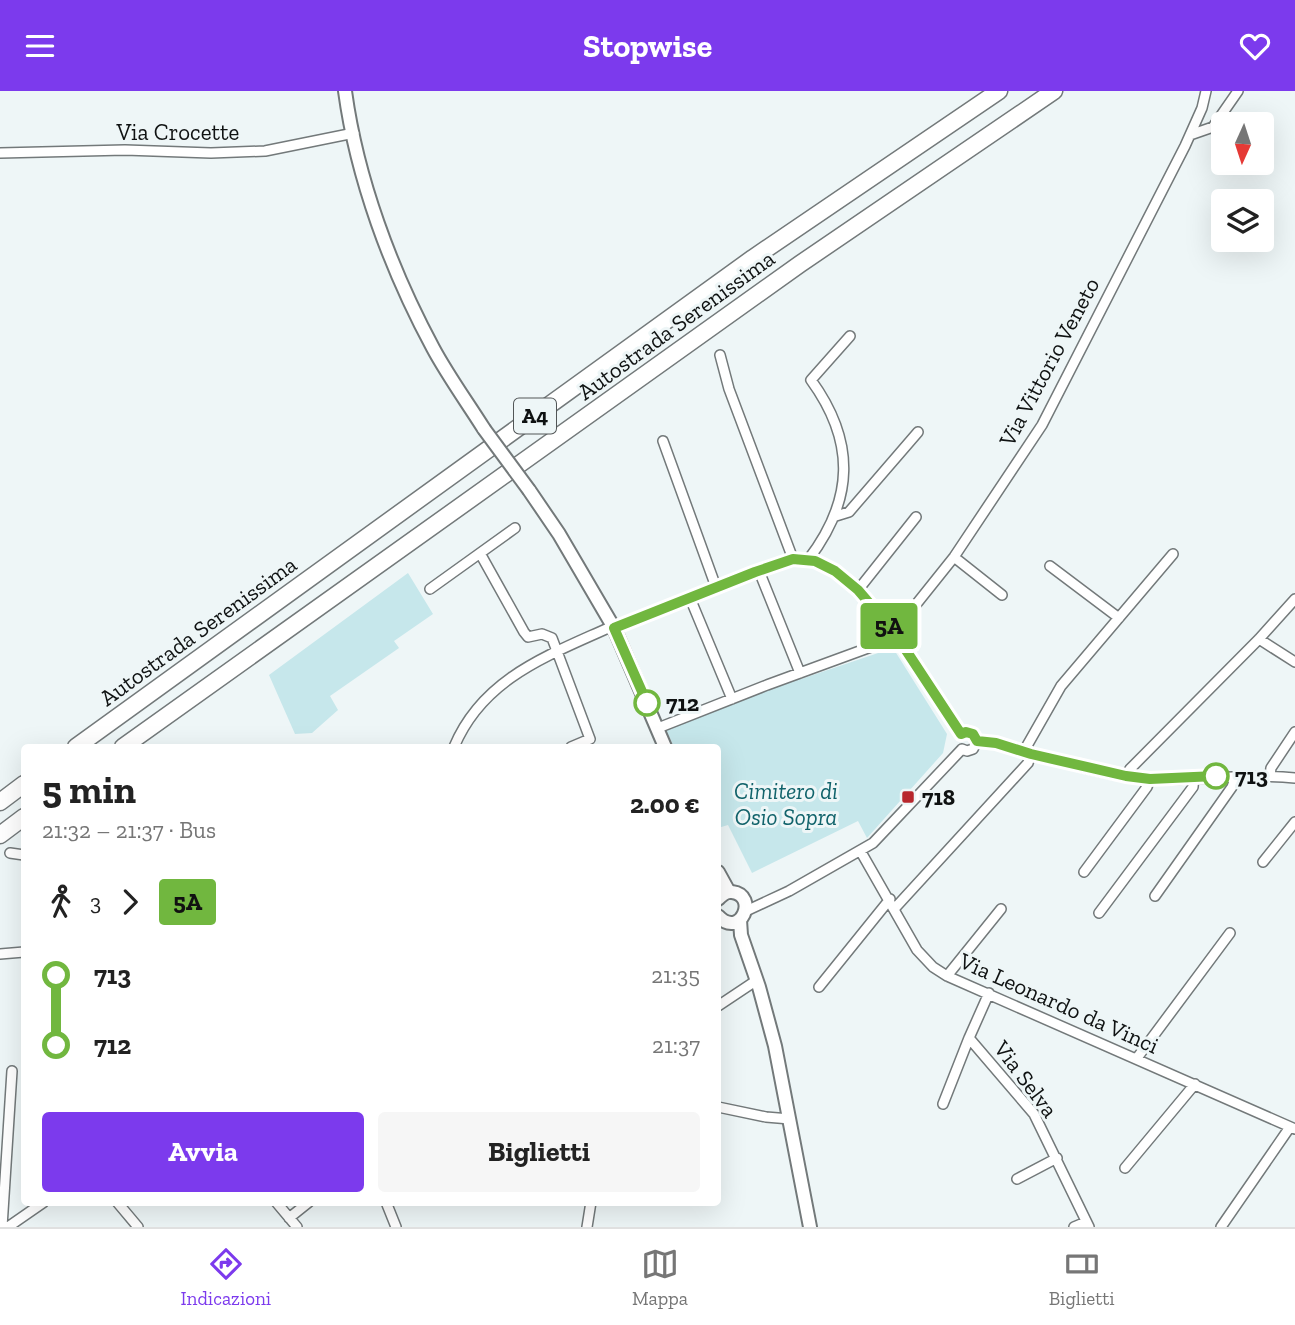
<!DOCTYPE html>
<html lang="it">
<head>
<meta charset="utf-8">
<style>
  :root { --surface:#fff; --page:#f6f6f6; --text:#222; --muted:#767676; --line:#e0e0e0; --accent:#7c3aed }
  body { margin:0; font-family:"Zilla Slab",serif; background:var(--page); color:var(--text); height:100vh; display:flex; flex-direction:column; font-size:26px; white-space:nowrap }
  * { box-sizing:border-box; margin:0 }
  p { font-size:23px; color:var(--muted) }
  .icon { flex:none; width:38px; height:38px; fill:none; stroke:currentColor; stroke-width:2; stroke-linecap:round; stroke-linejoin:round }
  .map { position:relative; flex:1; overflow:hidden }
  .panel { position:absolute; left:21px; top:653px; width:700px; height:462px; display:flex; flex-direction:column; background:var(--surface); border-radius:7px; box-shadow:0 7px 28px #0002 }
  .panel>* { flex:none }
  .badge { padding:0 14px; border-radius:5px; font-size:24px; line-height:46px }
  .needle { width:46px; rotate:183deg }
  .tools { position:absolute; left:1211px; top:21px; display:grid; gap:14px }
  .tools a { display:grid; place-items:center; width:63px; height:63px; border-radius:7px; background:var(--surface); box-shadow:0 7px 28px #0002; font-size:35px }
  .map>.badge { position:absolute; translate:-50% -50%; box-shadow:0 0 0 4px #fff }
  .legs { display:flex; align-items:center; gap:10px; height:77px; padding:0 21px; font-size:23px }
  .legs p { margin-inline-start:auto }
  .headline { display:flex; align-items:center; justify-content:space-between; height:119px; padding:0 21px }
  h1 { font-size:38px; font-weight:700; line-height:52px }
  .button { display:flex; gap:14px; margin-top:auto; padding:14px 21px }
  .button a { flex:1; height:80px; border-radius:7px; background:var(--accent); color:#fff; font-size:28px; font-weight:700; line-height:80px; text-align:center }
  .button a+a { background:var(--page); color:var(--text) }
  ul { padding:0 21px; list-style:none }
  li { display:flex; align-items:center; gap:24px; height:70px; font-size:26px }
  li i { display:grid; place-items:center; width:10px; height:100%; margin:0 9px; background:currentColor }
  li i::after { content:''; width:18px; height:18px; margin:-9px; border:5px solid; border-radius:50%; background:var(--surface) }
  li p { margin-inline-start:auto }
  li:first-child i { background:linear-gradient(#0000 50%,currentColor 0) }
  li:last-child i { background:linear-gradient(currentColor 50%,#0000 0) }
  header { display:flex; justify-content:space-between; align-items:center; height:91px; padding:0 21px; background:var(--accent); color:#fff; font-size:32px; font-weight:700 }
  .menu { display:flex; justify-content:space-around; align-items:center; height:98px; border-top:2px solid var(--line); background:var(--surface); font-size:19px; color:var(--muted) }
  .menu a { display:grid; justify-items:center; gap:4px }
  .menu .active { color:var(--accent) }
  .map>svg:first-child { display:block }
</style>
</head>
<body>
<header><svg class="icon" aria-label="menu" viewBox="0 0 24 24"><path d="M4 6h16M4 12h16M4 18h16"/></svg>Stopwise<svg class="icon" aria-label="heart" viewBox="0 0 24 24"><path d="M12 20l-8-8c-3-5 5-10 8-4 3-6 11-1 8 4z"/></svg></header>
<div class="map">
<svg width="1295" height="1136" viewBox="0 0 1295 1136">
  <rect width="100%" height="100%" fill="#eef6f7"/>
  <path fill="#c6e7eb" d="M408,482L433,523L394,550L399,557L330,605L338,619L312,642L295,643L269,584Z
    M893,557L947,643L943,662L867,747L858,730L752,782L728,734L718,737V656H674L665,637L799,585L801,588Z"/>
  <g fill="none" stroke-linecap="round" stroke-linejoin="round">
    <g stroke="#73797a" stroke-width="12">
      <path id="street" d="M1190,44L1213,36L1238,0
        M0,62L125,59L211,62L265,60L354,42
        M720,264L729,298L793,468
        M663,350L716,496
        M836,425L849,421L918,341
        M481,464L524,541L528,546L542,543L552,547L590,648L571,656
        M954,466L1002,504
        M808,469C854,409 856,351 811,289L850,245
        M1050,475L1119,527
        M759,480L800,582
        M430,498L515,437
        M858,499L916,426
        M690,507L732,608
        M894,541L954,466L1042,334L1185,55L1202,17L1206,0
        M1259,548L1295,571
        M658,637L767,594L898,546
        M961,643L966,641L973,643L977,650
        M977,650C997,649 1015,659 1034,664C1065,672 1097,681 1128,686C1183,693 1240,681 1295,687
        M454,656C482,589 544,566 606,538L614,537L755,481L793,468L815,470L835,480L858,499L894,541L961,643
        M962,658L967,660L973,658L977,650
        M1024,660L1061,595L1173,463
        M1270,684L1271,677L1295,641
        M1126,685L1130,678L1259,548L1295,508
        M861,761L917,859L933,876L947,885L1295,1038
        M10,762L24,764
        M1263,771L1295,731
        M1084,781L1147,696L1150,688
        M1155,805L1232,696L1236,685
        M895,817L1028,672L1031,663
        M746,820L789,800L873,752L962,658
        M1099,822L1193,696L1194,686
        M0,863L24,861
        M947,885L1001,818
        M819,896L890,808
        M989,902L969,947L1034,1023L1089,1136
        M718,915L757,889
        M1137,967L1230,842
        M943,1013L969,947
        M718,1016L766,1026L790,1028
        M1125,1077L1195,993
        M1017,1088L1057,1067
        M117,1111L138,1136
        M276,1111L297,1136
        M386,1111L396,1136
        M289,1127L309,1111
        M2,1136L12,980
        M8,1136L44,1111
        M587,1136L591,1111
        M1074,1136L1086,1131
        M1221,1136L1290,1036"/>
    </g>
    <g stroke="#73797a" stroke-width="16">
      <path id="secondary" d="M345,0C357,88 391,179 433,257C448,285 467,311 484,338
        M529,399L559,443L614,537L665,656
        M718,781L729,801
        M718,808C722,804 726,800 732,801C759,804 741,849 718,825
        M740,829L741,844L759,896L775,955L810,1136"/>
    </g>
    <g stroke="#73797a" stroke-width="19">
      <path id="highway" d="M76,656L753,167L999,0
        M123,656L800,173L1054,0
        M0,711L24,693
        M0,744L24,726"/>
    </g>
    <use href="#street" stroke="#fff" stroke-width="9"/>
    <use href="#secondary" stroke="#fff" stroke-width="12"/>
    <use href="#highway" stroke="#fff" stroke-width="16"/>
    <g stroke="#73797a" stroke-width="16" stroke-linecap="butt">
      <path id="secondary-bridge" d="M484,338L529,399"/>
    </g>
    <use href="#secondary-bridge" stroke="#fff" stroke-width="12"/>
  </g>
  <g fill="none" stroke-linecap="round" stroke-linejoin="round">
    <g stroke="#fff" stroke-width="16">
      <path id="line-1" d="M647,612L614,537L755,481L793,468L815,470L835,480L858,499L894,541L961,643L966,641L973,643L977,650L996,652L1031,663L1126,685L1150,688L1216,685"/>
    </g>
    <use href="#line-1" stroke="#71b73f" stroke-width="10"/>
  </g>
  <g fill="#fff" stroke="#71b73f" stroke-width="3.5">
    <circle cx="647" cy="612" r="12"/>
    <circle cx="1216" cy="685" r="12"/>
  </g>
  <rect fill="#b8272d" stroke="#eef6f7" stroke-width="2.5" x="901" y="699" width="14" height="14" rx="3.5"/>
  <g text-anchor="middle" stroke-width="6" stroke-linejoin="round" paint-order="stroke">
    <rect fill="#eef6f7" stroke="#525657" stroke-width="2" x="514" y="307.5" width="42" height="35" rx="5"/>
    <g font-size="21" font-weight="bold" fill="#0f1212">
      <text x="535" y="332">A4</text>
    </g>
    <g font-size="23" fill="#0f1212" stroke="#eef6f7">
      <text x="178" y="49">Via Crocette</text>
      <text transform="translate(676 234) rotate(-36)" y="8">Autostrada Serenissima</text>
      <text transform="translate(1049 271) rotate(-62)" y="8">Via Vittorio Veneto</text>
      <text transform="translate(198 540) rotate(-36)" y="8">Autostrada Serenissima</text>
      <text transform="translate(1059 912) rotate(24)" y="8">Via Leonardo da Vinci</text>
      <text transform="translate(1026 988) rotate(53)" y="8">Via Selva</text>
    </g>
    <g font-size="23" font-weight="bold" fill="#0f1212" stroke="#eef6f7" text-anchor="start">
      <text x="666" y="620">712</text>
      <text x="1235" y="693">713</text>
    </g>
    <g font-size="23" font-style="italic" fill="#11636b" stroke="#eef6f7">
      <text x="786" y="708">Cimitero di<tspan x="786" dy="26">Osio Sopra</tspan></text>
    </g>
    <g font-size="23" font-weight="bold" fill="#0f1212" stroke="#eef6f7" text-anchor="start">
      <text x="922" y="714">718</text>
    </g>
  </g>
</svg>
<div class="tools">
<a><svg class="needle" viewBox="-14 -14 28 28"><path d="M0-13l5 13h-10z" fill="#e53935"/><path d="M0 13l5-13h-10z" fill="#767676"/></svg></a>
<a><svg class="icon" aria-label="layers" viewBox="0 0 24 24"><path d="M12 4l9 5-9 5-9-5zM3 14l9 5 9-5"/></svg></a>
</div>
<b class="badge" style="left:889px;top:535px;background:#71b73f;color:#111">5A</b>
<section class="panel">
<div class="headline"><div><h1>5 min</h1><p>21:32 – 21:37 · Bus</p></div><b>2.00 €</b></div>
<div class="legs"><svg class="icon" aria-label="walk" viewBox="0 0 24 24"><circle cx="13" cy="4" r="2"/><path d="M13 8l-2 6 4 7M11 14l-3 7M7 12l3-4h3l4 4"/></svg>3<svg class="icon" aria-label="forward" viewBox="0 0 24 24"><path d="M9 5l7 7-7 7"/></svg><b class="badge" style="background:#71b73f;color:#111">5A</b></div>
<ul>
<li><i style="color:#71b73f"></i><b>713</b><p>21:35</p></li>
<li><i style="color:#71b73f"></i><b>712</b><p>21:37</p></li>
</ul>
<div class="button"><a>Avvia</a><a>Biglietti</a></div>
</section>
</div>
<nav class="menu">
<a class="active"><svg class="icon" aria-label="directions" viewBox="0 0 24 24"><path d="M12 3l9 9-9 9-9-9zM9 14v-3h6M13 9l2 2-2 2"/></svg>Indicazioni</a>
<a><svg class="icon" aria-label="map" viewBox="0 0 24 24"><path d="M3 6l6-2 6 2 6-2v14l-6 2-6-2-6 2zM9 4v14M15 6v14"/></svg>Mappa</a>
<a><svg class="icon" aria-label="tickets" viewBox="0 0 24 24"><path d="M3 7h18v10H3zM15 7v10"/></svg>Biglietti</a>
</nav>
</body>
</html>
